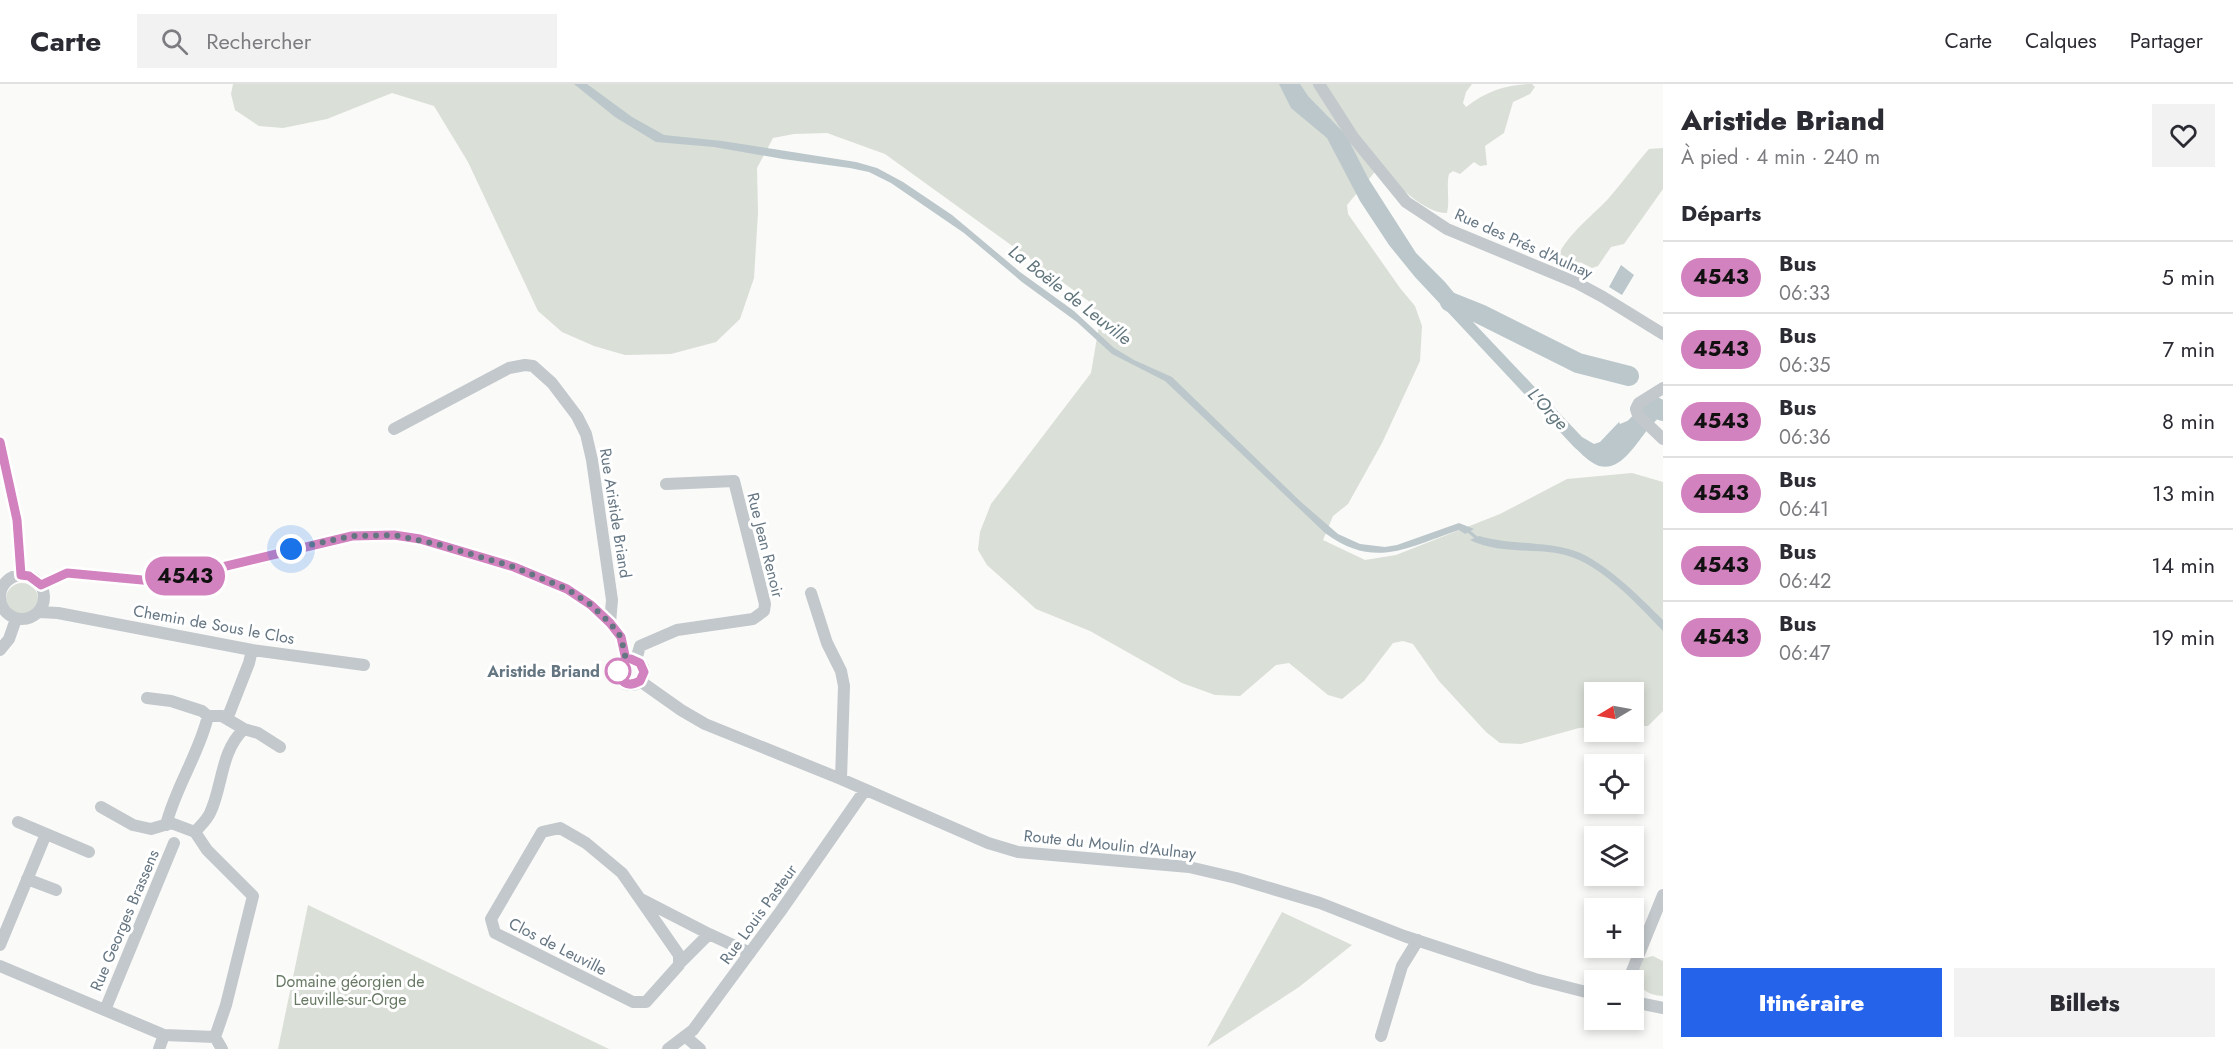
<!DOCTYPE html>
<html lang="fr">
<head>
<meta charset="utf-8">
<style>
  :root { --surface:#fff; --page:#f2f2f3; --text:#2b2b33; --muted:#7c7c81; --line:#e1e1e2; --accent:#2563eb }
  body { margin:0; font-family:Jost,sans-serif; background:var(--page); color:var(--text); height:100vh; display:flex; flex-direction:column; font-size:22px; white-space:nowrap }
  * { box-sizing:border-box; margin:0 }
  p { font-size:20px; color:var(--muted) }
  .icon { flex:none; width:33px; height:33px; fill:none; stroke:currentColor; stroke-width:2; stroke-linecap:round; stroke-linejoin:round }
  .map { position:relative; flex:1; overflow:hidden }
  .details { display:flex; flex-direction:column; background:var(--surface); width:570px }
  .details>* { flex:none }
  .badge { padding:0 12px; border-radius:20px; font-size:21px; line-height:39px }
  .needle { width:39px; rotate:260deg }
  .controls { position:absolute; left:1584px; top:598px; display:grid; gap:12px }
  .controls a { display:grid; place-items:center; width:60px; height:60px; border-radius:0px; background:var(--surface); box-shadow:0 3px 9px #0003; font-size:30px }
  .you { position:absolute; width:30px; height:30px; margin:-15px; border:4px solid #fff; border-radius:50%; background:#1a73e8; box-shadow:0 0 0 9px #1a73e833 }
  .map>.badge { position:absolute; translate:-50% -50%; box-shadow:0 0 0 3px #fff }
  h2 { padding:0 18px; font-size:22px; line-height:54px }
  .round { display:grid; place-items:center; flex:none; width:63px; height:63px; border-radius:0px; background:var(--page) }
  .overview { display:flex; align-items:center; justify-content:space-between; height:102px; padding:0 18px }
  h1 { font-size:28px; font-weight:800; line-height:45px }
  .action { display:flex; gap:12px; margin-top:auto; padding:12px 18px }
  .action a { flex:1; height:69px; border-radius:0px; background:var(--accent); color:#fff; font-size:24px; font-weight:800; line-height:69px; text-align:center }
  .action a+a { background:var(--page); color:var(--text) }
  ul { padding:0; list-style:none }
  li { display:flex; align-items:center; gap:18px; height:72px; padding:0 18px; border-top:2px solid var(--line) }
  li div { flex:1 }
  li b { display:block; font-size:22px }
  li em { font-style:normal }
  li .badge { min-width:66px; font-weight:700; text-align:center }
  header { display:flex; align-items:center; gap:36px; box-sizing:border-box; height:84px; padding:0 30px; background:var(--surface); border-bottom:2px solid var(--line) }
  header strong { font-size:28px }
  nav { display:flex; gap:33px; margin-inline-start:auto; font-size:21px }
  .search { width:420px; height:54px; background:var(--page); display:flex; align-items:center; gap:15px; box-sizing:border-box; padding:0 21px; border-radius:0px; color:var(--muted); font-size:22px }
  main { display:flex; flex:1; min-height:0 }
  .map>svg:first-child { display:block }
</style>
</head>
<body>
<header>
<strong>Carte</strong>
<div class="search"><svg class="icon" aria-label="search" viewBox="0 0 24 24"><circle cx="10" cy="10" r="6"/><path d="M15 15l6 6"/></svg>Rechercher</div>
<nav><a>Carte</a><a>Calques</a><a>Partager</a></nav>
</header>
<main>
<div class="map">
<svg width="1663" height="965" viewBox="0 0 1663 965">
  <rect width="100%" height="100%" fill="#fafaf8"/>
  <path fill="#dadfd7" d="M233,0H1472L1466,8L1463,19L1466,23C1486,7 1508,0 1532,0L1535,3L1530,10L1513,18L1504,49L1485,62L1487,81L1480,82L1474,78L1460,90L1453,87L1449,90C1446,103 1450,116 1447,129C1423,129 1396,99 1379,83L1347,121L1348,130L1400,204L1415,222L1422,242L1420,277L1382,359L1348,420L1333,432L1323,456L1365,476L1396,471L1500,430L1567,395L1632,389L1663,398V627L1648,642H1634V609H1594V643L1579,644L1521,660L1500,659L1486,648L1439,597L1413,560L1403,557L1393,559L1364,597L1342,615L1328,611L1289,579L1276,581L1240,612L1215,611L1182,599L1090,547L1036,525L987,481L978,466L980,448L991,420L1091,289L1100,236L1090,218L885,70L827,49L794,50L773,54L757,84L758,129L754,194L740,235L716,258L671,270L625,271L594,262L562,248L538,227L468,78L434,22L392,9L327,35L283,44L259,42L235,26L231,10Z
    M1663,64V105L1624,160L1611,163L1598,182L1592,184L1580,178L1573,186H1563L1555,179C1563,154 1590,134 1608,115C1622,99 1635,81 1649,65Z
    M6 515a16 16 0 1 1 32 0a16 16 0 1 1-32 0Z
    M308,821L609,965H278Z
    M1282,828L1352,861L1299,903L1207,963Z
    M1653,872L1663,877V912C1648,911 1641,906 1635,893L1642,875Z"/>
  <path fill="#bbc7cb" d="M574,0H587L632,33L664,51L722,57L856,78L877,84L903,98L952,131L1020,188L1074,227L1114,264L1134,276L1172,293L1301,418L1338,450L1360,460L1385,463L1397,461L1459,439L1474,445L1465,450L1459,446C1408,463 1375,486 1325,449L1165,297L1112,270L1077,238L1022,198L964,149L891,99L869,88L850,84L783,75L714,63L656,58L615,33Z
    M1279,0H1300L1308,12L1346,51L1368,94L1416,169L1445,198L1464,221L1473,238L1582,353L1594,360L1600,358L1619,338L1620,340L1637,333L1648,345C1635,361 1617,394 1593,379C1586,375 1580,368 1574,363L1415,193L1389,161L1360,117L1327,54L1291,24Z
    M1621,181L1634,191L1622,211L1609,203Z
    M1479,452C1510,461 1544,457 1575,467C1603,476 1642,515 1663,536V547C1636,519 1596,474 1556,469C1529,465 1495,469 1470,456Z"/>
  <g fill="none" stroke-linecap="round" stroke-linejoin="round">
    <path stroke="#bbc7cb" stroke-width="3" d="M1467,446L1478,455"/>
    <path stroke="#bbc7cb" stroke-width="20" d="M1450,218L1480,230L1578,279L1629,292
      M1630,349L1655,323L1663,327"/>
    <path stroke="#c3c8cc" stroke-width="12" d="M1319,0L1353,53L1406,118L1447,145L1577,199L1603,213L1663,250
      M1663,304L1639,319L1636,325L1638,331L1663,355
      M394,345L509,284L525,281L533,282L552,299L577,332L586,350L592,376L612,516L610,539
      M0,358L17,436L21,491
      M0 513a22 22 0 1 1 44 0a22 22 0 1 1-44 0Z
      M41,501L67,489L153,497L172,495L352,452L394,451L420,455L514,483L567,505L591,521L610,539L621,553L626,576
      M811,509L827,559L841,587L844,602L841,695
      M39,528L58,529L252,566L364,581
      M0,566L9,555L16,535
      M618 588a13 13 0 1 1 26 0a13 13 0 1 1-26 0Z
      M636,576L640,562L677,546L753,535L764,527L765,520L734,397L666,400
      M640,597L681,626L705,640L841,695L988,759L1018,768L1189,783L1236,794L1320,819L1404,852L1535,895L1594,910
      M147,614L171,617L202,627L208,632H222L244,645L258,649L280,663
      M227,635L249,579L252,566
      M101,723L133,741L151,745L171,739L195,748L207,766L253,812L226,921L215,953L222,965
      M18,738L89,768
      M166,741C176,702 199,670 208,632
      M560,744L586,759L622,789L679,871V881L646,918H633L495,849L491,835L542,748Z
      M195,748C200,742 207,736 210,729C223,702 220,668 244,645
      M27,795L56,806
      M641,815L709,850L750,869
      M0,861L46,750
      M681,878L709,850
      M0,882L164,951L215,953
      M1628,897L1663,811
      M1634,918L1663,924
      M105,926L174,759
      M685,952L700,965
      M1381,952L1402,882L1418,856
      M159,965L164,951
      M668,965L693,946L780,828L865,706"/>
  </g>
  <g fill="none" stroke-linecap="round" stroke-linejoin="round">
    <g stroke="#fff" stroke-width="14">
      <path id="line" d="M0,358L17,436L21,491L29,492L41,501L67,489L153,497L172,495L352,452L394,451L420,455L514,483L567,505L591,521L610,539L621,553L626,576L620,582L619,592C624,601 631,602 640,597L644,588L640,579L631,575"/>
    </g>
    <use href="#line" stroke="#d282be" stroke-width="9"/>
    <path stroke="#657683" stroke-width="6" stroke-dasharray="0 10.8" d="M291,465L352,452L394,451L437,460L514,483L567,505L591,521L610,539L621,553L626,576L622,578L618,587"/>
  </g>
  <circle fill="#fff" stroke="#d282be" stroke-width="3" cx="618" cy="587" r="12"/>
  <g text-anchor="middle" stroke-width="6" stroke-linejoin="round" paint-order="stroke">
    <g font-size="16" fill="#657683" stroke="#fff">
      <text transform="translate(1524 159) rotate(24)" y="6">Rue des Prés d'Aulnay</text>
      <text transform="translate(616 429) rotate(81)" y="6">Rue Aristide Briand</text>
      <text transform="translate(766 461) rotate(76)" y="6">Rue Jean Renoir</text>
      <text transform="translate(214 540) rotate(10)" y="6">Chemin de Sous le Clos</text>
      <text transform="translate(1110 760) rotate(6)" y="6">Route du Moulin d'Aulnay</text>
      <text transform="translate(758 830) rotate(-54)" y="6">Rue Louis Pasteur</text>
      <text transform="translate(124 836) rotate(-67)" y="6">Rue Georges Brassens</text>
      <text transform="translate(558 862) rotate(27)" y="6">Clos de Leuville</text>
    </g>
    <g font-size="16" font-weight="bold" fill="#657683" stroke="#fff" text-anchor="end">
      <text x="600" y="593">Aristide Briand</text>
    </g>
    <g font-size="16" fill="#687a64" stroke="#fff">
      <text x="350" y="903">Domaine géorgien de<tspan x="350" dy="18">Leuville-sur-Orge</tspan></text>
    </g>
    <g font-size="18" font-style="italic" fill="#60757c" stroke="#fff">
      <text transform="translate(1070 211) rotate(38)" y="6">La Boële de Leuville</text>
      <text transform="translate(1548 325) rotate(47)" y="6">L'Orge</text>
    </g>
  </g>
</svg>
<div class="controls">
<a><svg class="needle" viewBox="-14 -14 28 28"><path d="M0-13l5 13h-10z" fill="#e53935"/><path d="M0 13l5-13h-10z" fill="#7c7c81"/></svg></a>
<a><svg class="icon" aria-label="locate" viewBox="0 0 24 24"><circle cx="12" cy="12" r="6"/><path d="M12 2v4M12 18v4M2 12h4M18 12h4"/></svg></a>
<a><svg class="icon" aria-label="layers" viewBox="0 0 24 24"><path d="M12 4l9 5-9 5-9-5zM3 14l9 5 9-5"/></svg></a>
<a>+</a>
<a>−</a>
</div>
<div class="you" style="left:291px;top:465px"></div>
<b class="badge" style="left:185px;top:492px;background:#d282be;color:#111">4543</b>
</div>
<section class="details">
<div class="overview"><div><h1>Aristide Briand</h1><p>À pied · 4 min · 240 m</p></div><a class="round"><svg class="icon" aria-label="heart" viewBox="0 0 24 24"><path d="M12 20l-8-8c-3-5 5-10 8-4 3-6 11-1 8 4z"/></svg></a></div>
<h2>Départs</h2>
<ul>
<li><span class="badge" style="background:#d282be;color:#111">4543</span><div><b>Bus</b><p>06:33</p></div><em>5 min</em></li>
<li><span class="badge" style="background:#d282be;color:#111">4543</span><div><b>Bus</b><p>06:35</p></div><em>7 min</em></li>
<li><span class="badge" style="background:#d282be;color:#111">4543</span><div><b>Bus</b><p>06:36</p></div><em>8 min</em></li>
<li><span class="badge" style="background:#d282be;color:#111">4543</span><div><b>Bus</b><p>06:41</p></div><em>13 min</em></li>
<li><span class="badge" style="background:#d282be;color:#111">4543</span><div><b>Bus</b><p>06:42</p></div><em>14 min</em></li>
<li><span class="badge" style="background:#d282be;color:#111">4543</span><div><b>Bus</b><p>06:47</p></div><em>19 min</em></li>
</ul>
<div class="action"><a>Itinéraire</a><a>Billets</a></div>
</section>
</main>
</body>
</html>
